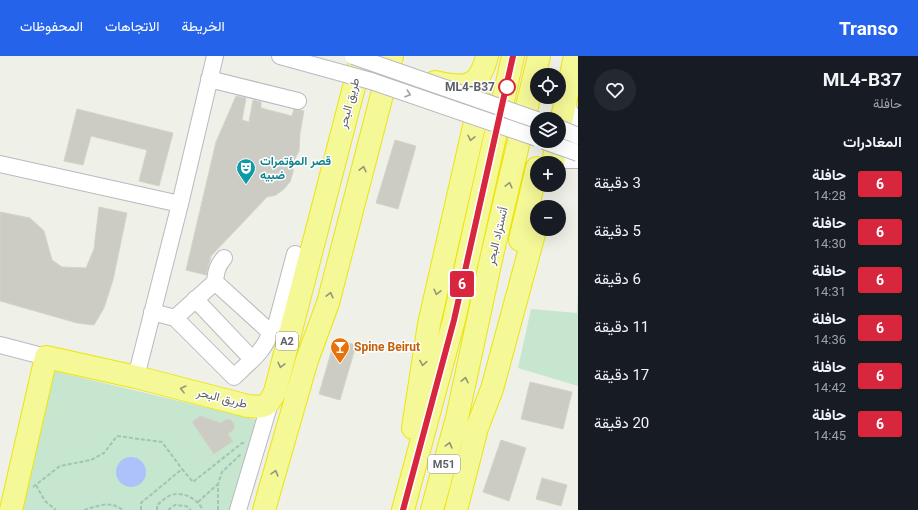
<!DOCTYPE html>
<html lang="ar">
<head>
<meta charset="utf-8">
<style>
  :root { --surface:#171b24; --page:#242831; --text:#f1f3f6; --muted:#9ea1a6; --accent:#2563eb }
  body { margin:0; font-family:Roboto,Vazirmatn,sans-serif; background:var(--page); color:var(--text); direction:rtl; height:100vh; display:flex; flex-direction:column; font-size:15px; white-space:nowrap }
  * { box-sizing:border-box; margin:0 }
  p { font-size:13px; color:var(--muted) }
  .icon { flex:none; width:22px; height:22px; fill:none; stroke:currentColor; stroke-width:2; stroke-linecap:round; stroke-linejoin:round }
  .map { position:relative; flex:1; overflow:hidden; direction:ltr }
  .details { display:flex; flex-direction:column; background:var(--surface); width:340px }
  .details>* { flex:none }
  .badge { padding:0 8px; border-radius:3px; font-size:14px; line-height:26px }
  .buttons { position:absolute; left:530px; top:12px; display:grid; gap:8px }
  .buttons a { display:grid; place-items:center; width:36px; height:36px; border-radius:50%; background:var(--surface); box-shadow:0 4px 16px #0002; font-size:20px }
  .map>.badge { position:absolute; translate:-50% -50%; box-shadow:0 0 0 2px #fff }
  h2 { padding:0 16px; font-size:15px; line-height:36px }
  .round { display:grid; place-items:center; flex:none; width:42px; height:42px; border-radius:21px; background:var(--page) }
  .summary { display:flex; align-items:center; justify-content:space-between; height:68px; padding:0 16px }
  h1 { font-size:19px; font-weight:700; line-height:30px }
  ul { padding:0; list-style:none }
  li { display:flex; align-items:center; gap:12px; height:48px; padding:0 16px }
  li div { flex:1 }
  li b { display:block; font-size:15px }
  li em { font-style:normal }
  li .badge { min-width:44px; font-weight:700; text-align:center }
  header { display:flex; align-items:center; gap:24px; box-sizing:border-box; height:56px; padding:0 20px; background:var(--accent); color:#fff }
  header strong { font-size:19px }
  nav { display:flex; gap:22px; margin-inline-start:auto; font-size:14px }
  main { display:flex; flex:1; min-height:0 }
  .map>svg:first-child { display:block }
</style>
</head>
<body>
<header>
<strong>Transo</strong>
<nav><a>الخريطة</a><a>الاتجاهات</a><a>المحفوظات</a></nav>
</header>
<main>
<section class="details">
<div class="summary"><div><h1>ML4-B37</h1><p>حافلة</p></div><a class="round"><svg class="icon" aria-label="heart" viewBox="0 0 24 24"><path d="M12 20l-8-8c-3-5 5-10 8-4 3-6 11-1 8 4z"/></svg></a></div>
<h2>المغادرات</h2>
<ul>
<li><span class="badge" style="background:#d7263d;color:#fff">6</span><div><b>حافلة</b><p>14:28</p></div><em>3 دقيقة</em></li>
<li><span class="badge" style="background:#d7263d;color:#fff">6</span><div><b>حافلة</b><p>14:30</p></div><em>5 دقيقة</em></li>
<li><span class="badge" style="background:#d7263d;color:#fff">6</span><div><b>حافلة</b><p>14:31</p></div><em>6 دقيقة</em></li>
<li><span class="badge" style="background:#d7263d;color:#fff">6</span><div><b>حافلة</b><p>14:36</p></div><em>11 دقيقة</em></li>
<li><span class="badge" style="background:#d7263d;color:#fff">6</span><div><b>حافلة</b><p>14:42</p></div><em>17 دقيقة</em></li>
<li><span class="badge" style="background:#d7263d;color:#fff">6</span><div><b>حافلة</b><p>14:45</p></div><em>20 دقيقة</em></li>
</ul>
</section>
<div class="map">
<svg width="578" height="454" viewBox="0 0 578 454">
  <rect width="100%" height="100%" fill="#eff0e7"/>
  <path fill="#c6e6cf" d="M578,237V330L518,312L531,253L577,257Z
    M54,315L258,364L230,454H20Z"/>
  <path fill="#adc2fb" d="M116 416a15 15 0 1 1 30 0a15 15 0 1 1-30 0Z"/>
  <path fill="#cccbc4" stroke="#d4d4c6" d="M236,40L246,42L242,64L249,66L253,44L261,46V52L292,60L294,53L304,55L300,77L299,95L293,107V116L290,126L284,133L276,139L267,141L211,200L206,219L186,214L216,86Z
    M77,53L173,77L159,130L139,125L147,94L91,80L83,109L64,105Z
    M395,84L416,90L398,153L376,147Z
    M99,151L127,157L113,224L104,252L94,269L77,267L0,245V156L30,162L44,175L52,204L62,211L86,212L94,193Z
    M335,283L356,289L340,344L319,338Z
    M530,326L572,336L563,373L521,363Z
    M200,360L221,367L226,363L231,364L234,368V373L228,378L233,385L214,398L192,366Z
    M501,384L526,392L509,445L483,436Z
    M542,422L567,429L561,450L536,443Z"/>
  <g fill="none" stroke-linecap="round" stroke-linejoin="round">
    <g stroke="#b9bac0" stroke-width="18">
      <path id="minor" d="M280,0L331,14
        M209,23L298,45
        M567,41L569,55L578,66
        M557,107L561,104H578
        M0,108L180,148
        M215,226C216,216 217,210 224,202
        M195,243L252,303
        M152,256L175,262L215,226L270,276
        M175,262L234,321C247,308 266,294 270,276L275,273L295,198
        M0,289L46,301
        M136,321L180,148L215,0
        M238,454L270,347"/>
    </g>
    <g stroke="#ebe50c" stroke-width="24">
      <path id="highway" d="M435,26C465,33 479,33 487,0
        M559,76L575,0
        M553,107L557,85
        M520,184L537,112
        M413,372L429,268L480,44
        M11,454L46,301L136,321L248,350C264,351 267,352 275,336L362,0
        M264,454L307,304L328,247L392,0
        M403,454L454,264L513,0
        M432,454L457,362L492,199L539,0
        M456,454L477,372L492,333L537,167"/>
    </g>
    <path stroke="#9fc6b5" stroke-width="2" stroke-dasharray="4 2" stroke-linecap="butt" d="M36,429L45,445L56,454
      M33,431L60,410L91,404L104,397L117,380L162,386L182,413
      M198,446L218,428
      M84,454C98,450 109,444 123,454
      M141,454V447L182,413L193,426L242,387H245
      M157,454V449C161,446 166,441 171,439C184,435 197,443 203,454
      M168,454L175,449L186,450L191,454
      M218,454V428L222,416L241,398"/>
    <use href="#minor" stroke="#fff" stroke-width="16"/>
    <use href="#highway" stroke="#f5f897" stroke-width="22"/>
    <g stroke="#b9bac0" stroke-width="18" stroke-linecap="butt">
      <path id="minor-bridge" d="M353,0L537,64
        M331,14L371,25L537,82
        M559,72L578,80
        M544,85L578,97"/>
    </g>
    <use href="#minor-bridge" stroke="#fff" stroke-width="16"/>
  </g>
  <defs><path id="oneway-chevron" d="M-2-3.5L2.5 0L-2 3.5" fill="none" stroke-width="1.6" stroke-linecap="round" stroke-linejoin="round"/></defs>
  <use stroke="#9fa0a4" href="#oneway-chevron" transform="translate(408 38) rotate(19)"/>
  <g stroke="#949578">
    <use href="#oneway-chevron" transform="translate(471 82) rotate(103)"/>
    <use href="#oneway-chevron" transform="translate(363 113) rotate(-76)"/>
    <use href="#oneway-chevron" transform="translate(509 129) rotate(-76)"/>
    <use href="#oneway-chevron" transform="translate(437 236) rotate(103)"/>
    <use href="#oneway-chevron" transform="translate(330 239) rotate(-76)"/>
    <use href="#oneway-chevron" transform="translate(423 307) rotate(99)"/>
    <use href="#oneway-chevron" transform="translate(281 309) rotate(104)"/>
    <use href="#oneway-chevron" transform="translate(465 324) rotate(-78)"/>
    <use href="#oneway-chevron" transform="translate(183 333) rotate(-166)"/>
    <use href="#oneway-chevron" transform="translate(449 389) rotate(-75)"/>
    <use href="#oneway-chevron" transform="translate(275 417) rotate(-74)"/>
  </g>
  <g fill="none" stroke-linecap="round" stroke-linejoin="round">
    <g stroke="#fff" stroke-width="9">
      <path id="line" d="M403,454L454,264L513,0"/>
    </g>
    <use href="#line" stroke="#d7263d" stroke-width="6"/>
  </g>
  <defs>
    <g id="theatre-pin" transform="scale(1)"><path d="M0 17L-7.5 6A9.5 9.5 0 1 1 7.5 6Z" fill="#0f9aa8" stroke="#fff"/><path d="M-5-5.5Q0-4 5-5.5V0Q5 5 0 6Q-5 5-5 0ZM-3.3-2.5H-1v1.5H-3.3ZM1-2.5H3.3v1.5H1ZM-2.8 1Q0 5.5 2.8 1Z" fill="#fff"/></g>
    <g id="bar-pin" transform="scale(1)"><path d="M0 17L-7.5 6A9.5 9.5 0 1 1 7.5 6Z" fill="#e8710a" stroke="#fff"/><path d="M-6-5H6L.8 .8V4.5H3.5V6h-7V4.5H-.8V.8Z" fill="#fff"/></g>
  </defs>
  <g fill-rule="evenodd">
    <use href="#theatre-pin" x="246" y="112"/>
    <use href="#bar-pin" x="340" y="291"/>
  </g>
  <circle fill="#fff" stroke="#d7263d" stroke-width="2" cx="507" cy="31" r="8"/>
  <g text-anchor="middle" stroke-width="3" stroke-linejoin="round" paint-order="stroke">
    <g fill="#fff" stroke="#8f9095" stroke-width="1">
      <rect x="276" y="276" width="22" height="18" rx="3"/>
      <rect x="428" y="399" width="32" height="18" rx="3"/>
    </g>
    <g font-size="11" font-weight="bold" fill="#5f6067">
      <text x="287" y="289">A2</text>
      <text x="444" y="412">M51</text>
    </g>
    <g font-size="12" font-weight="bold" fill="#5f6067" stroke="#fff" text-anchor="end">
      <text x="495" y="35">ML4-B37</text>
    </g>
    <g font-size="12" fill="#5f6067" stroke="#fff">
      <text transform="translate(349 47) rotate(-75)" y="4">طريق البحر</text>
      <text transform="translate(497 180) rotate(-77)" y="4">أتستراد البحر</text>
      <text transform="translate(222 342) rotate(14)" y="4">طريق البحر</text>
    </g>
    <g font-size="12" font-weight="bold" fill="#0d838f" stroke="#fff" text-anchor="start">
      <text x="260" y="109">قصر المؤتمرات<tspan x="260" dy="14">ضبيه</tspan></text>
    </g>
    <g font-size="12" font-weight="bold" fill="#c56008" stroke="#fff" text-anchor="start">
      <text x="354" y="295">Spine Beirut</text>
    </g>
  </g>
</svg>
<div class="buttons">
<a><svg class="icon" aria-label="locate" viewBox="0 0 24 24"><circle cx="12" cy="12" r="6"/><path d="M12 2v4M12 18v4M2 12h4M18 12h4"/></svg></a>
<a><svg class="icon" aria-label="layers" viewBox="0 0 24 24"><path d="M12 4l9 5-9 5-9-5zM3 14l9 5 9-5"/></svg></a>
<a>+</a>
<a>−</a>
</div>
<b class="badge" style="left:462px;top:228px;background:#d7263d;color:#fff">6</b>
</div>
</main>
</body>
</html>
